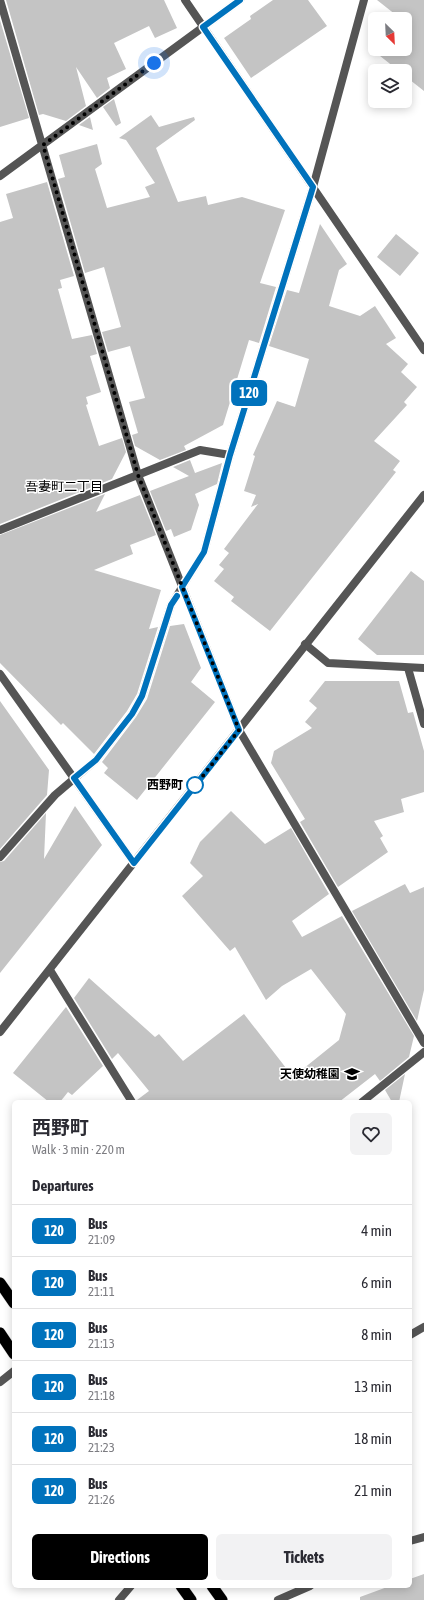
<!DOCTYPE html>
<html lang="en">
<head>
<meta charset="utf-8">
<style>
  :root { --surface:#fff; --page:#f2f2f3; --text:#2b2b33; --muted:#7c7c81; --line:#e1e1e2; --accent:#000 }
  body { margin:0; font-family:"Asap Condensed","Noto Sans JP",sans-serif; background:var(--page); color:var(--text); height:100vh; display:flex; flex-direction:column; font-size:15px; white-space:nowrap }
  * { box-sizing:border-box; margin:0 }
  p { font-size:13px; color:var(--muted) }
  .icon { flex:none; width:22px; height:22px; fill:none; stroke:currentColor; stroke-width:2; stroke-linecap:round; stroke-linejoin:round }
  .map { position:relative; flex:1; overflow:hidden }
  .details { position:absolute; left:12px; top:1100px; width:400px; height:488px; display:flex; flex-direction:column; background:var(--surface); border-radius:6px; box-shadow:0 2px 10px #0003 }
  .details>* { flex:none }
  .badge { padding:0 8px; border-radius:6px; font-size:14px; line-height:26px }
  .needle { width:26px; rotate:156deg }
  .tools { position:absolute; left:368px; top:12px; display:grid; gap:8px }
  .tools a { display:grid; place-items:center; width:44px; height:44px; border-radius:6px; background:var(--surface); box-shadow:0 2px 10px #0003; font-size:20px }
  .you { position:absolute; width:20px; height:20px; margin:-10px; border:3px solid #fff; border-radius:50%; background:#1a73e8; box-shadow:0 0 0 6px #1a73e833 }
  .map>.badge { position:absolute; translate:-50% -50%; box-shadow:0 0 0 2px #fff }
  h2 { padding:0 20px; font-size:15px; line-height:36px }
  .round { display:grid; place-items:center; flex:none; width:42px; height:42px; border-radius:6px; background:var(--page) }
  .headline { display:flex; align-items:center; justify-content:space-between; height:68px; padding:0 20px }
  h1 { font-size:19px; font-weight:700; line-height:30px }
  .button { display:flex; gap:8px; margin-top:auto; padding:8px 20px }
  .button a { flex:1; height:46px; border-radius:6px; background:var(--accent); color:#fff; font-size:16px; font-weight:700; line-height:46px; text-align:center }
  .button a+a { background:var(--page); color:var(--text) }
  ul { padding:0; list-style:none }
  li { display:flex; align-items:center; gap:12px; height:52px; padding:0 20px; border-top:1px solid var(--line) }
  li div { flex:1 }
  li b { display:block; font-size:15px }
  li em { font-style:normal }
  li .badge { min-width:44px; font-weight:700; text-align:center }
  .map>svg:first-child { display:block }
</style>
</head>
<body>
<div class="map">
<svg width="424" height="1600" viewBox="0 0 424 1600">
  <rect width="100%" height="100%" fill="#fff"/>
  <path fill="#c4c4c4" d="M6,0H164L177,28L155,38L149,26L114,43L126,69L107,78L110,88L97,98L76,67L86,106L66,121L43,114L39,115Z
    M273,0H308L327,26L251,78L224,38L251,19L250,16Z
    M377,0H424V91L405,76V71H399L370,48L375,41V49H405V19H393L396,15Z
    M0,20L29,118L0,127Z
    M114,99L121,123L116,126L103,107Z
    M151,115L159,127L194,117L195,120L156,148L178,202L206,196L208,205L242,197L285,210L260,283L276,287L259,343L249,340L223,425L184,446L186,450L160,460L135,446L132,435L138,433L129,402L145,398L130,346L108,352L102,332L121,327L104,267L85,273L58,179L65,177L59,155L97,144L102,164L95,169L107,208L150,197L145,187L155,183L126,140L119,138Z
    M90,117L93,130L79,125Z
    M47,182L74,276L60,280L62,288L58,289L72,339L92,335L97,354L90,356L101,392L86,397L88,404L86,405L99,446L122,438L126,452L112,479L0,524V222L13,218L6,194Z
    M320,224L347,264L339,270L329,306L360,316L375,306L396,338L386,344L408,364L401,372L417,387L404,402L407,405L374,441L400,461L393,470L396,472L270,631L231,601L234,597L214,581L224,569L219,565L229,553L224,549L258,504L251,507L256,495L244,491L255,456L253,455L277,401L295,407L309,359L269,346L287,290L299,293Z
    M396,234L419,253L400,276L377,257Z
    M190,460L195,473L222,463L217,484L195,494L199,505L191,530L174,537L171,529L166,531L150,491L189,476L173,467Z
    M105,494L96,512L140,495L156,535L130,545L133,554L94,570L161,590L149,629L158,627L137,694L127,711L94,754L63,723L61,725L0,663V535Z
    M411,571L424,581V655H377L358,639Z
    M184,624L201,668L191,682L215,702L137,800L104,773L108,768L102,762L136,717L147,699L170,626Z
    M325,681H399L408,713L413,712L424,751V792L401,799L404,812L374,821L383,836L380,838L388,852L338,887L300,822L305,819L271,763L274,751L312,728L305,722L317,708L309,701Z
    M0,701L49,770L47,795L0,849Z
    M75,806L102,845L0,973V862L4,861L46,813L44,859Z
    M231,811L265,844L291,828L329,894L292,921L302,937L342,916L414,1036L409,1057L380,1081L375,1074L339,1102H137V1100L149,1091L118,1053L112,1059L74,998L89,978L155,1037L159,1034L183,1061L244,1014L293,1077L339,1040L346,1014L311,969L282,986L266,1000L235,947L230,951L182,896L203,876L190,863L200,842Z
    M405,884L410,893L424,887V990L417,1021L352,911Z
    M66,1007L103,1066L72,1095L68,1092L60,1102H49L13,1073Z
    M405,1074L399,1102H392L385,1090Z
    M424,1574V1600H360V1597L390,1586H410V1579Z"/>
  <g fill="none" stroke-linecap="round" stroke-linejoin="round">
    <g stroke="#dbdbdb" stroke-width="12">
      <path id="trunk" d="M0,1283L14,1303
        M0,1333L14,1354
        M181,1586L191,1600
        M212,1586L222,1600"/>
    </g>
    <path stroke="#555" stroke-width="8" d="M408,668L424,724
      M410,1335L424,1327"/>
    <path stroke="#555" stroke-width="8" d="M0,0L138,475L239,730L424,1043
      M185,0L424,350
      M0,176L240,0
      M0,530L200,450L230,455
      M305,644L328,663L424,668
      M0,674L134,863
      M0,857L55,795L96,760L132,714L142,696L171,605L204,552L230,455L313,187L364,0
      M50,970L132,1102
      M362,1102L424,1052
      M0,1382L14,1371
      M119,1600L131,1586"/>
    <path stroke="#555" stroke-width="8" d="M0,1032L424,495
      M410,1541L424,1537
      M278,1600L310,1586"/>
    <use href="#trunk" stroke="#000" stroke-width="11"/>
  </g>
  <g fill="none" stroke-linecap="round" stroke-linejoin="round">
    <g stroke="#fff" stroke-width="9">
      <path id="line" d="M177,596L171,605L142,696L132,714L96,760L74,778L134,863L239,730L182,587L204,552L230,455L313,187L203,27L240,0"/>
    </g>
    <use href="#line" stroke="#0072bc" stroke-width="6"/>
    <path stroke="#000" stroke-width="4" stroke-dasharray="0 7.2" d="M154,63L43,145L138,475L239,730L191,791L195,785"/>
  </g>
  <defs>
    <g id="school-bare" transform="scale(1.2)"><path d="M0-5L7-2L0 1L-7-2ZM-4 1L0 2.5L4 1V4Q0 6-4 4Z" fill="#000" stroke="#fff" stroke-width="2.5" paint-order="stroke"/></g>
  </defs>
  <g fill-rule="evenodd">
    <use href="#school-bare" x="352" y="1074"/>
  </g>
  <circle fill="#fff" stroke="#0072bc" stroke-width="2" cx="195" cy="785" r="8"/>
  <g text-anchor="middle" stroke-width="3" stroke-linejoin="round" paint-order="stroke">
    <g font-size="12" font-weight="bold" fill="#000" stroke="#fff" text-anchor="end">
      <text x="183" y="789">西野町</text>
    </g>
    <g font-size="12" font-weight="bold" fill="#000" stroke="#fff" text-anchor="end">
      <text x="340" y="1078">天使幼稚園</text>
    </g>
    <g font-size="13" fill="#000" stroke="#fff">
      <text x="64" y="491">吾妻町二丁目</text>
    </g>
  </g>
</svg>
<div class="tools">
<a><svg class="needle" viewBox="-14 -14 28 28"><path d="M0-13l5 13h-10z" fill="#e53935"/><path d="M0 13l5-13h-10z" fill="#7c7c81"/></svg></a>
<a><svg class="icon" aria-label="layers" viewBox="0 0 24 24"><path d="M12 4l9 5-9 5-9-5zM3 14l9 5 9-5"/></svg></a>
</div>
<div class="you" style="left:154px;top:63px"></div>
<b class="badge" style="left:249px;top:393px;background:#0072bc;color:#fff">120</b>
<section class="details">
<div class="headline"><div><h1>西野町</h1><p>Walk · 3 min · 220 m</p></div><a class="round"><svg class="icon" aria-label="heart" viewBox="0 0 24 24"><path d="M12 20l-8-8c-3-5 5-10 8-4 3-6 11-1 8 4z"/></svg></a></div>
<h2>Departures</h2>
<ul>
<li><span class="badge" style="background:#0072bc;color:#fff">120</span><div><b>Bus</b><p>21:09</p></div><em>4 min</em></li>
<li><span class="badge" style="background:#0072bc;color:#fff">120</span><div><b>Bus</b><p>21:11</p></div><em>6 min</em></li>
<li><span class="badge" style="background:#0072bc;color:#fff">120</span><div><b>Bus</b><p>21:13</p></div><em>8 min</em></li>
<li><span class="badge" style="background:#0072bc;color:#fff">120</span><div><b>Bus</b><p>21:18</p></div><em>13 min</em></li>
<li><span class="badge" style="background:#0072bc;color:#fff">120</span><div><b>Bus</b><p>21:23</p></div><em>18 min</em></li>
<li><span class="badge" style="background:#0072bc;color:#fff">120</span><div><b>Bus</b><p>21:26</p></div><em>21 min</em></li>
</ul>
<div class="button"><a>Directions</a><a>Tickets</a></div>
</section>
</div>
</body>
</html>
